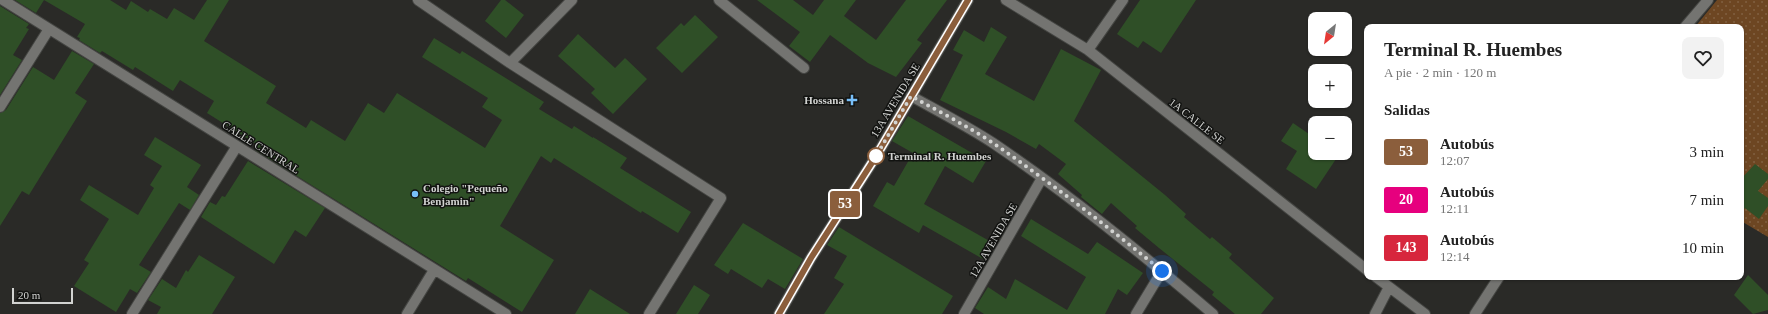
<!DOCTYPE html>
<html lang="es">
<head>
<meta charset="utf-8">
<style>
  :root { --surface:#fff; --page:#f2f2f2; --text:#222; --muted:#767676 }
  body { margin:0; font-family:Georgia,serif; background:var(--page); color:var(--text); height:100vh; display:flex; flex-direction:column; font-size:15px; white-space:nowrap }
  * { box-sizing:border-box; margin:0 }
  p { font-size:13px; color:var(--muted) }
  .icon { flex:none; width:22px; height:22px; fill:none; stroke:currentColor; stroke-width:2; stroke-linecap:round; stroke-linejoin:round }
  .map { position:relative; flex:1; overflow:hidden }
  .panel { position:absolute; left:1364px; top:24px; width:380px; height:256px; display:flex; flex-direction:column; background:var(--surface); border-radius:8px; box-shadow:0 1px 3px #0004 }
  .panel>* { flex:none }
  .badge { padding:0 8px; border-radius:3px; font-size:14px; line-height:26px }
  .needle { width:26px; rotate:210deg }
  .controls { position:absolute; left:1308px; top:12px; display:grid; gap:8px }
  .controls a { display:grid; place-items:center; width:44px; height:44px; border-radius:8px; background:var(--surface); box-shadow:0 1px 3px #0004; font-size:20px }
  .scale { position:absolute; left:12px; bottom:10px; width:61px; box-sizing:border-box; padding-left:4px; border:2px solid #d2d3d1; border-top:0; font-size:11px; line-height:14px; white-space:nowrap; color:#d2d3d1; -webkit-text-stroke:3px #121311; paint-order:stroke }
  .you { position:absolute; width:20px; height:20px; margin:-10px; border:3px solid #fff; border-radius:50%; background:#1a73e8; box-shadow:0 0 0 6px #1a73e833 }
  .map>.badge { position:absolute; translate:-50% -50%; box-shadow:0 0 0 2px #fff }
  h2 { padding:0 20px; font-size:15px; line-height:36px }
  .round { display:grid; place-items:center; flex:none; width:42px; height:42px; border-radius:8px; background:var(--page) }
  .head { display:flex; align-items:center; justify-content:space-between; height:68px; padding:0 20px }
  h1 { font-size:19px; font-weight:700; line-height:30px }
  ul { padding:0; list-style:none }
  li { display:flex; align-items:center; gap:12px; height:48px; padding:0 20px }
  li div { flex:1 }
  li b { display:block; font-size:15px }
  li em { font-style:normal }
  li .badge { min-width:44px; font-weight:700; text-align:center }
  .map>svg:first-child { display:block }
</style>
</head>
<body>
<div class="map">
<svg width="1768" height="314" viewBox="0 0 1768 314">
  <defs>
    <pattern id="grass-dots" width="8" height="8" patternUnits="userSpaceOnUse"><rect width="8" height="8" fill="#6d4622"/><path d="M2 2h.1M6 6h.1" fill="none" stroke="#816041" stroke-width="1.8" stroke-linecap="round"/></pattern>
  </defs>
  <rect width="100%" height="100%" fill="#2a2a27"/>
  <path fill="url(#grass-dots)" d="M1717,0H1768V237L1741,221V27H1695Z"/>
  <path fill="#2f4f27" d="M15,0H44L36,13Z
    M44,0H110L126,10L131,1L148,12L150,9L167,19L174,8L194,20L207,0H229L204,41L276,86L266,103L306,128L311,120L345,141L368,103L384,113L397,93L485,148L502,120L482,107L488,98L422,57L434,38L460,54L462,51L544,102L539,109L572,129L574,126L593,138V137L627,158L620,168L691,212L678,233L642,211L641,213L554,158L551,163L541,156L500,226L554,260L522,312L468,278L466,281L255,150L258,145L207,113L214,101L180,80L173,91L135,67L133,70L102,51L100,53L79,40L80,38L77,37L85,24Z
    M501,0H505L524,15L506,38L485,21Z
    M757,0H793L813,15L824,0H856L844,16L876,40L906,0H947L917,40L922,43L896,77L868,63L830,35L810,62L789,46L800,32Z
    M1140,0H1196L1161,53L1143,41L1138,48L1117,34Z
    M0,6L29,24L26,28L29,29L13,55L22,60L0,95Z
    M695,15L718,37L682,73L656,48L681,23L684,26Z
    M991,27L1007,37L985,74L1034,101L1061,49L1101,70L1074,121L1165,195L1186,214L1184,217L1210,239L1212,237L1232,254L1229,258L1274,298L1261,314H1235L1212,295L1214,292L1159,248L1135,228L1137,226L1111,203L1102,214L1081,197L1082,195L1058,174L1066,164L1039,144L1036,149L1006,132L940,100L963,55L953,50L964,30L984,42Z
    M578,34L615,68L625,58L647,79L613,114L591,93L595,89L558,56Z
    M72,51L94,64L75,93L87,101L29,195L22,191L0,226V113L6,110L33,67L54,80Z
    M908,116L986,161L973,183L945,166L924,204L993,243L983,259L923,225L919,233L873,206L887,182L894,186L913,153L892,141Z
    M1293,123L1309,134L1315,125V153H1340L1316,189L1286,169L1297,151L1281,141Z
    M155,137L201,165L187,187L199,195L190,210L179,203L139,265L151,272L137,293L130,289L116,312L74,286L89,263L84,260L109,219L80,200L89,185L138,215L154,188L150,185L162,166L144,155Z
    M248,161L325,208L306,237L295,230L274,264L201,217L210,202L216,205L222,196L225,197Z
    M1755,164L1768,174V179L1758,191L1768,198V206L1759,219L1745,208L1741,213V179Z
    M1031,219L1088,254L1097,242L1143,273L1127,295L1118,289L1105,314H984L975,308L988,287L1006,299L1015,279L1067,310L1086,277L1021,236Z
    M743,223L803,259L785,289L768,279L762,288L731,269L728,274L714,265Z
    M839,227L953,296L942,314H824L844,284L834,278L847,256L827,245Z
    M199,255L235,277L212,314H157L161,307L148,300L162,279L176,288L186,270L188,272Z
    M1748,275L1768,295V310L1753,314L1734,295Z
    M694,285L710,295L698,314H676Z
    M590,289L630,314H575Z"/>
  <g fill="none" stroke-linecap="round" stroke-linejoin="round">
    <g stroke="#444542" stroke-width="12">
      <path id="street" d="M3,0L506,314
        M418,0L510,63L721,198L649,314
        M719,0L804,68
        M1006,0L1088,50L1367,270
        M1685,27L1708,0
        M1088,50L1123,0
        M510,63L572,0
        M911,96C938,111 967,126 993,143C1070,195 1142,254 1213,314
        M0,107L49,29
        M1376,277L1425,314
        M132,314L237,146
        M407,314L434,270
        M779,314L811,258L875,158L968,0
        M964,314L1042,178
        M1136,314L1162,271
        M1375,314L1389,287
        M1475,314L1499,277"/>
    </g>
    <use href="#street" stroke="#747471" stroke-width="10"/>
  </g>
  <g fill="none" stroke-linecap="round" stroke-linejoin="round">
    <g stroke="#fff" stroke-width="9">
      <path id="line" d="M779,314L811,258L875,158L968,0"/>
    </g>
    <use href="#line" stroke="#8b5e3c" stroke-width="6"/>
    <path stroke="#d2d3d1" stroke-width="4" stroke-dasharray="0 7.2" d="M876,156L875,158L911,96C938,111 967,126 993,143C1051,183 1107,226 1162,271"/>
  </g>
  <g fill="#78bff8" stroke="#121311" stroke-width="1.5">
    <path d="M850 94h4v4h4v4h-4v4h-4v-4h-4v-4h4z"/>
    <circle cx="415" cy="194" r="4"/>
  </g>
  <circle fill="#fff" stroke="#8b5e3c" stroke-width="2" cx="876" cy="156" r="8"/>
  <g text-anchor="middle" stroke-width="3" stroke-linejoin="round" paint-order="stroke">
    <g font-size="11" font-weight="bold" fill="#d2d3d1" stroke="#121311" text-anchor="end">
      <text x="844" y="104">Hossana</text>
      <text x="423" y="192" text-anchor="start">Colegio "Pequeño<tspan x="423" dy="13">Benjamin"</tspan></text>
    </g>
    <g font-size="11" fill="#d2d3d1" stroke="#121311">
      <text transform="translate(895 100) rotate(-59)" y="4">13A AVENIDA SE</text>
      <text transform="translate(1197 121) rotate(38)" y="4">1A CALLE SE</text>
      <text transform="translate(261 147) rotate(32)" y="4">CALLE CENTRAL</text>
      <text transform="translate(993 240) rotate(-60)" y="4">12A AVENIDA SE</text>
    </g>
    <g font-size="11" font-weight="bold" fill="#d2d3d1" stroke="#121311" text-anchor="start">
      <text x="888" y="160">Terminal R. Huembes</text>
    </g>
  </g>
</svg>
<div class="controls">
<a><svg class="needle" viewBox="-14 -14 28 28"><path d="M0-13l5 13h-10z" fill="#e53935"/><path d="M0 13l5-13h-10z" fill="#767676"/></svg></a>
<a>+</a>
<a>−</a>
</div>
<div class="scale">20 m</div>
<div class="you" style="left:1162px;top:271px"></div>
<b class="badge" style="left:845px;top:204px;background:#8b5e3c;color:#fff">53</b>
<section class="panel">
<div class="head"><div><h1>Terminal R. Huembes</h1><p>A pie · 2 min · 120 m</p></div><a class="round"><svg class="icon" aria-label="heart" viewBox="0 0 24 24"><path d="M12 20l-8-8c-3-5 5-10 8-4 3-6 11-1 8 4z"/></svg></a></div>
<h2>Salidas</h2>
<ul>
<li><span class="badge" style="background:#8b5e3c;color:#fff">53</span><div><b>Autobús</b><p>12:07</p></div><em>3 min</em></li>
<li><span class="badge" style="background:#e6007e;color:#fff">20</span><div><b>Autobús</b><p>12:11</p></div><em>7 min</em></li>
<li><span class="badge" style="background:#d7263d;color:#fff">143</span><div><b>Autobús</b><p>12:14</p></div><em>10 min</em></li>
</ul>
</section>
</div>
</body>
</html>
